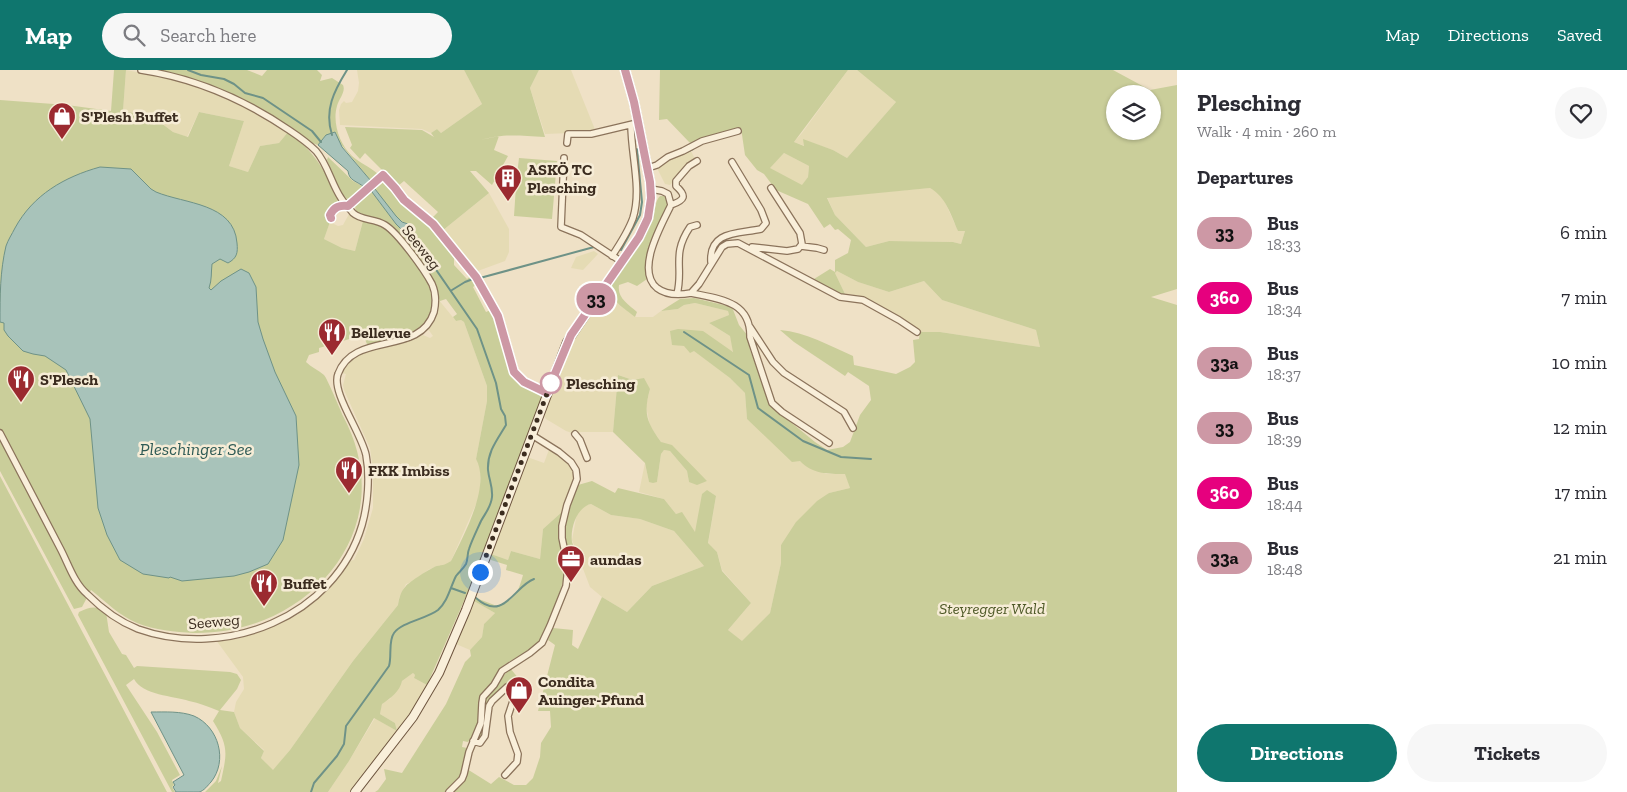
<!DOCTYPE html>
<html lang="en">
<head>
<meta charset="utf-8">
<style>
  :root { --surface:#fff; --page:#f7f7f7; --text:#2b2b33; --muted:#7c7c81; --accent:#0f766e }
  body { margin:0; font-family:"Zilla Slab",serif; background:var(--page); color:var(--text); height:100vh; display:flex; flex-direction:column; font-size:19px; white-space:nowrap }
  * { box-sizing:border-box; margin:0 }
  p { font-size:16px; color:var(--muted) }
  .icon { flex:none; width:28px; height:28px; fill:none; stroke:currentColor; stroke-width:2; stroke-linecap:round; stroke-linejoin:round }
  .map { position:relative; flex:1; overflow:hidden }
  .side { display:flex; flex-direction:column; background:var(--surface); width:450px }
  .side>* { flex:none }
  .badge { padding:0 10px; border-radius:16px; font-size:18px; line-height:32px }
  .buttons { position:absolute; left:1106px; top:15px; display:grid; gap:10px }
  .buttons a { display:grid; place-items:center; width:55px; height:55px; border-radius:50%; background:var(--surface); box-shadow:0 1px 4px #0004; font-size:25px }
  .you { position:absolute; width:25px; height:25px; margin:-12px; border:4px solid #fff; border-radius:50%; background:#1a73e8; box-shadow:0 0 0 8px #1a73e833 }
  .map>.badge { position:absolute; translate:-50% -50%; box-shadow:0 0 0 2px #fff }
  h2 { padding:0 20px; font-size:19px; line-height:45px }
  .round { display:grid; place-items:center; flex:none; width:52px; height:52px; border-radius:26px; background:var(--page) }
  .overview { display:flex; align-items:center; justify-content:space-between; height:85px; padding:0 20px }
  h1 { font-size:24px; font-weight:800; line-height:38px }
  .button { display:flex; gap:10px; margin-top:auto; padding:10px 20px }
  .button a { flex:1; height:58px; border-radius:30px; background:var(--accent); color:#fff; font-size:20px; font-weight:800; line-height:58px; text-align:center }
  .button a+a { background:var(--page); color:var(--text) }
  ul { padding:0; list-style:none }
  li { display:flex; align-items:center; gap:15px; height:65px; padding:0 20px }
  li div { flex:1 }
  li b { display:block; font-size:19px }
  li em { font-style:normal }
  li .badge { min-width:55px; font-weight:700; text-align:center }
  header { display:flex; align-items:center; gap:30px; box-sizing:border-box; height:70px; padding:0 25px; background:var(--accent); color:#fff }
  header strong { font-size:24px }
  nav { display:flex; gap:28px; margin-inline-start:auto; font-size:18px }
  .search { width:350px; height:45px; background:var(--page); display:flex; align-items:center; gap:12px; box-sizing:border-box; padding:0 18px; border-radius:28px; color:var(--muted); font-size:19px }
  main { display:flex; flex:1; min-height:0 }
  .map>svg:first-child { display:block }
</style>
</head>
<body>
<header>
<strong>Map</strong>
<div class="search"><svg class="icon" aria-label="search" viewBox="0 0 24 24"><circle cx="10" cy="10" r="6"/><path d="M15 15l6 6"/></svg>Search here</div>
<nav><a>Map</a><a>Directions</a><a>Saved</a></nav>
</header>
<main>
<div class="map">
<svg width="1177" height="722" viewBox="0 0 1177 722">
  <rect width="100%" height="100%" fill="#efe1c6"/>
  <path fill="#e5dbb4" d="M126,0L168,8L198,16L229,29L271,50L288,62L279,73L260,76L248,102L229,96L244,51L199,42L187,67L173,62L153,47L123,41Z
    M357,0H464L482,34L441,63L437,59L431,63L422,59L340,55L339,40L341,34L344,31L346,33L352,32L358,21L359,13Z
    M539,0H571L596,62L545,64L530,18Z
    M848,0H857L896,32L847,88L833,80L804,70L805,76L794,72L802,63Z
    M691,81L696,91L687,97L670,115L665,114L657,98L670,89Z
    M784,83L809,96L808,107L802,116L769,98Z
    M930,118L936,121L944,130L958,161H965L961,174L953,172L889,171L866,177L835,145L827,127Z
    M489,123L509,159V182L505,191L475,202L442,161Z
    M349,144L363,151L355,181L342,178L324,169L330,152L338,156L343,155Z
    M594,181L598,184L583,200L571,198L576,187Z
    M837,201L858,212L889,222L924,211L942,230L1036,260L1040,277L940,262H920L905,251L857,225L845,224L835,203Z
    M603,223L611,225L616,231L635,247H653L661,241L678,239L684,235L695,233L728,241L729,245L709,253L730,266L734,282L671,261L672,274L685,276L694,280L730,308L745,323L747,349L800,391L826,404H846L850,418L829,423L781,475V493L770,543L742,572L728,560L751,533L722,500L717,482L708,474L716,426L695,463L682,443L676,444L664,429L639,422L645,393L649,412H657L661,384L664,380L670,381L687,401L689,412L707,411L661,372L650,356L646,336L650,319L633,310L618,305L613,362H580L575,364L566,361L546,349L542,344L565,291L569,274Z
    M438,229L456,251L461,250L464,252L487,316V331L476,389L480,396V425L451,491L444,497L437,496L428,500L414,511L406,514L399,528L398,535L353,591L290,680L273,701L261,688L264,680L240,658L234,642L236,632L244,619L243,607L216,570L237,569L268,559L297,545L327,519L349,491L354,490L364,469L373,438V400L370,378L344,320L343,315L346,304L342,303L348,291L353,287L366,281L407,271L423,265L430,268L433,266L428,259L436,241Z
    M550,377L565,389L574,400L575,406L573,417L563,441L543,459L540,489L511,481L508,490L491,484L527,387L544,393Z
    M591,434L611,445L640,449L674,461L704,496L652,516L627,542L602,527L590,517L572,470L577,443L584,436Z
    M474,531L495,543L484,554L482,567L470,580L456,574Z
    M413,603L415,605L414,608L427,615L417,637L350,722H328L349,691L375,648L397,661L395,653L380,644L382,633L390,629L402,611Z"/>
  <path fill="#cace9a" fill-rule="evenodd" d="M114,0H126L123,41L153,47L173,62L188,67L199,42L244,51L229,96L248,102L260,76L279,73L288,62C314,81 326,101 338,130L337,132L330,138L331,140L328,147L330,152L324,169L342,178L355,181L363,151C376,153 386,156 394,167C411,189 440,215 430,245C427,254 420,260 412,264C399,270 383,272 370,275L367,274L363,265L319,278V282L309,285L306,292C311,297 318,300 324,305C327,308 340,339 343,346C403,457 310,565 193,563C175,562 155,560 137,553C120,546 106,532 91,520L82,537L74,539L0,401V30L67,35L111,41Z
    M153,0H247L262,6L267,0H317L322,5L320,11L332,8L343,15C346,22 339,29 337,36C332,53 340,75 352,86C360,93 370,97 378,104L371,111L339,72L326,65L318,75L312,73L248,33Z
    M464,0H539L530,18L545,67C519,66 506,63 480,70L499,66L494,80L508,86L492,115L476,101H470L489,123L442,161L431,149L438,142L404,111L398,116L365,83L360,89L350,78L352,75L345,57L422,60L434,67L431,63L437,59L441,63L482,34Z
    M660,0H848L794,72L804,76L803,69L833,80L847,88L896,32L857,0H1113L1150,20L1177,15V219L1151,227L1177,235V722H452L467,699L491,714L499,707L514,715H526L533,708L540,687L541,673L551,657L550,641H538L555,575L548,570L553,558L573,560L572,575L578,579L602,527L627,542L652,516L704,496L674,461L640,449L611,445L591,434C577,437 570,458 572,472C574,478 577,485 580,491L569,493L563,464L567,443L578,415L592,411L615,423L618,418L664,429L676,444L682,442L695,462L702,424L707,420L716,426L708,473L717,482L722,501L751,533L728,560L742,571L770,543L781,493V475L796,452L817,431L829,423L850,418L845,404C828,404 812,404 800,391L792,392L747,349L745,323L730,308L694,281L690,283L684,276L672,275L670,261L678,259L703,261L733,282L730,266L709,253L729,245L728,241L695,233L684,235L678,239L661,241L680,229L694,228L732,237L739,255L748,266L750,280L771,336L815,372L827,380L843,377L850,372L860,345L871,330L869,316L848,302L845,306L794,272L780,260C806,262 830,276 853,286L854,295L896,304L910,297L915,292L913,270L919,269L920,262H940L1040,277L1036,260L942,230L924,211L889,222L858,212L837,201L835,203L845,224H841L814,211V209L830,199L835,202V190L848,183L851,170L838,159L835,160L830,154L824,158L808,134L776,120L764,104L757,100L745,85L741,58L690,73L667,49L659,50ZM1115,24H1152V61H1115ZM784,83L809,96L808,107L802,115L770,98ZM930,118C946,127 951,145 958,161H965L961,174L953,172L889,171L866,177L835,145L827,128Z
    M328,87L353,111L364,117L352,128L345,129L338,118L327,90Z
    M519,88L557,91L552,149L514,146L516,116L510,115L511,105H517Z
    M384,112L412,142L431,156L456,186L454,187V195L467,209L471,206L477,214L473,217L486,242L491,240C503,259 501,281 511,301C518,316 538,318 542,329L467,524L427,615L414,608L415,605L413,603L402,611C400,621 391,628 382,634L380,644L395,653L397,661L374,648L349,691L328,722H205L216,711L222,696L218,713L221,711C227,683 229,677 213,651L219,641C209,637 199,633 189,631C174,626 142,625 134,609L126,615L157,662L180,705L172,710L174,715L172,717L175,722H172L78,545L79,542C89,537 97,535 106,542L109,562L122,584L126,585L134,598L137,596L230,602L237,604L241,610L237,619L220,640L234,642L240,658L264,681L261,688L273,700L290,680L353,591L398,535C399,528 401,521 406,516C408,513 432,497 437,496C443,495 445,495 451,491C464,465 491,416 476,389L487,331V316L464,252L461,250L456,251L453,247L457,244L446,229L440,231L433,210L398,165L356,143L355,136L372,122L396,154H408C394,150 383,130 375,119Z
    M660,126H666C672,139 660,151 655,162C650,177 646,194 647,209L637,216L628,212L619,215C617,228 628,234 637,242L635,247C623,237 611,232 611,216C626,194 644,172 653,148C655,141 655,131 660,126Z
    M618,305L633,310L644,308L650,319C643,344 647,352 661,372L672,375L707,411L697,415L689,412L687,401L670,381L664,380L661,384L657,412L653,413L649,412L645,393L613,362Z
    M0,406L167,722H0Z
    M563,441L560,450L558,462L563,485L565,504L558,529L543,567L537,575L504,595L497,604L494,612L483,624L477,659L468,672L463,671L462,677L467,678C463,702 465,705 446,722H375L378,720L386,709L384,699L402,703L446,634L465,592L471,586L470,580L482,567L484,554L495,543L474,531L476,528L497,536C515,530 518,523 523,505L506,500L507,495L491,490V484L508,490L511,481L540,489L543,459Z
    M510,598L519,609C489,621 491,639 483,667L480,670H477L484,652L485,629Z"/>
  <path fill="#a8c3ba" stroke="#6e9287" d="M335,62L342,77L371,111L364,117C357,111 349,111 348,101L318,75L326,65Z
    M100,97L131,99L151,119L156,122C185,134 234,133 237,173C238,183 237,188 228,193L220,189L212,194C211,202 212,210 209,218L211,220L221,211L241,199L249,203L256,217L258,252L263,269L275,302L296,346L299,395L283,470L268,494L249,502L234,506L182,511L170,507L169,508L143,504L120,490L107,465L98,438L90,349L66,300L45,286L33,284L23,281L8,266L4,260V253L0,252C0,226 0,201 6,176C8,170 12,164 15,158C33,125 64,107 100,97Z
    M375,119L396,146L402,152L408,154L422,176L419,177L396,154L372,122Z
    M151,642C165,642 181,641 194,646C219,657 228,691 211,712C208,715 204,721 199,722C193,722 182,722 176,722L173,717L175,715L173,712L184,705Z"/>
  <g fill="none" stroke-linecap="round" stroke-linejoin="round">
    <path stroke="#6e9287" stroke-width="2" d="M188,0L201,5L224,9L234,14L245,23L263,28L312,61L321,72
      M332,65C324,40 334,21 347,0
      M684,83L693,79
      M621,180L640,145L642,132L637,79
      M480,208L594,177
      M452,220L465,212L473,209
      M684,262L749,305L758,338L803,371L841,387L871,389
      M451,518L465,523
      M476,528C504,553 514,516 534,509
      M311,722L314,713L337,686L344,674L346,656L389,596C392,586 388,571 394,563C402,552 426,549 438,540C448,531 450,518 456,506C459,502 463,499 466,494C468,490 467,484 469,479C472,470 477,460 481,451C486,442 491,437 492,427C493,417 489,410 488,400C487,382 497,370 506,355L505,346L501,339L496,313L477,259L419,175"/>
    <g stroke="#8b735b" stroke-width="8">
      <path id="street" d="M567,73L568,64H591L633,54
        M564,88L561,157L581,165L622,192
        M648,98L657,95L668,87L683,81L702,71L738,61
        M651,119L662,121L668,124L671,135C662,154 635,200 657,218C666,225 680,225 691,223L699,214L722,177L727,174L738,173L840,227L863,230L899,250L917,262
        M348,135L383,105L395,118L404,130L433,154L476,207L499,246L515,302L525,312L547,323
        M671,135C685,130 687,126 676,116V111L689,96L697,91
        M801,176L817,178L824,180
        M752,177L787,181L798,179L802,174L800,163L771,118
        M612,186C620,174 628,162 633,148C642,119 631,85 631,55
        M711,192C709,160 739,164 761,159L766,153L761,140L732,92
        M691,223C719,229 751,231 750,267L772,333L782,342L829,373
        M677,224C684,198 671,185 690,157L697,155
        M750,257L773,292L784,303L844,342L853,358
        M0,363C20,401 40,440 60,478C68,493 74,513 87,524C101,538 120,552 138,559C225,590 335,547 362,455C368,434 370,406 366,385C361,362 331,322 338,304C354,260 420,287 434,242C436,233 436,223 432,214C424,199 398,163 385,155C374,148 362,151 353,143C349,138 344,133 341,128C331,113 328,95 316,81C308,73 298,66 289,60C245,30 194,8 141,0
        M575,364L580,370L587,388
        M473,671L480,673L485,666L489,636L492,631L507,617L514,614L517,619L508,646L510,662L518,684L517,692L505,705
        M449,722L462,709L464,704L469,682L481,653L482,633L483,627L494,615L502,601L530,583L542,573L550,556L566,516L568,497L562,468V456L567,435L577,409L576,400L571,392L559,382L532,365"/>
    </g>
    <g stroke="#6d543e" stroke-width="10">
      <path id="secondary" d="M355,722L413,647L439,603L466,540L567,272L639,167L648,148L651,128L650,112L634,32L625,0"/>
    </g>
    <use href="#street" stroke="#f9efda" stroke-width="5.5"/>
    <use href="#secondary" stroke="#f9efda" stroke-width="8"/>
  </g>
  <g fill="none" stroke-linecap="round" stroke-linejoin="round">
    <g stroke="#fff" stroke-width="11">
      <path id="line" d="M331,148L330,145C334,137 339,135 348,136L383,105L395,118L404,130L433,154L476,207L498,246L514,302L524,312L547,323L571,265L639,167L648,148L651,128L650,112L634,32L625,0"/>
    </g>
    <use href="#line" stroke="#cd98a5" stroke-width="8"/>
    <path stroke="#3b2c1f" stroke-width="5" stroke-dasharray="0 9" d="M480,502L551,313"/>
  </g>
  <defs>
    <g id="shop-pin" transform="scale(1.4375)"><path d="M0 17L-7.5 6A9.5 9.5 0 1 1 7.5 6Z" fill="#9b2a30" stroke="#f6ecd6"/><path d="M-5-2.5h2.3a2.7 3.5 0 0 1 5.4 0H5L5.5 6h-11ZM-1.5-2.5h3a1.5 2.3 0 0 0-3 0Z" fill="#fff"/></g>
    <g id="building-pin" transform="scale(1.4375)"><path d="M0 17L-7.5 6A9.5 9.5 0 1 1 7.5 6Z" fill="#9b2a30" stroke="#f6ecd6"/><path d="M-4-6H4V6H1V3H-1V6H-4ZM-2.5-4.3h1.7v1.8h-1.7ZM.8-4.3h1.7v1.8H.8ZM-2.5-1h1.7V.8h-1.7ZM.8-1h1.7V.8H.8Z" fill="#fff"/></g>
    <g id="restaurant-pin" transform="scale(1.4375)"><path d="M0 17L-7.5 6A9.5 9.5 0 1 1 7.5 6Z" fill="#9b2a30" stroke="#f6ecd6"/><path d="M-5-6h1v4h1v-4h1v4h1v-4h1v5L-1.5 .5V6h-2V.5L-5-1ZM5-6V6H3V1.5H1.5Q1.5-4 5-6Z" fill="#fff"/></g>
    <g id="office-pin" transform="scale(1.4375)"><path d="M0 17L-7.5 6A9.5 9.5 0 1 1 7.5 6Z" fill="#9b2a30" stroke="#f6ecd6"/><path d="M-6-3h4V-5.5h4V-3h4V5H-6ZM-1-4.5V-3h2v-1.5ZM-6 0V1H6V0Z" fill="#fff"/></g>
  </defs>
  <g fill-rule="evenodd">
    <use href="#shop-pin" x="62" y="46"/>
    <use href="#building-pin" x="508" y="108"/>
    <use href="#restaurant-pin" x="332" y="262"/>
    <use href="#restaurant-pin" x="21" y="309"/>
    <use href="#restaurant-pin" x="349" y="400"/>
    <use href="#office-pin" x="571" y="489"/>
    <use href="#restaurant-pin" x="264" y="513"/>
    <use href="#shop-pin" x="519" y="620"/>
  </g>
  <circle fill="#fff" stroke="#cd98a5" stroke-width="2.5" cx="551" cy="313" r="10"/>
  <g text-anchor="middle" stroke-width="5" stroke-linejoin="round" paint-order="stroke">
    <g font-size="16" font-weight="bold" fill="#3b2c1f" stroke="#f6ecd6" text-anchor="start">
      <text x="81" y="52">S'Plesh Buffet</text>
      <text x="527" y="105">ASKÖ TC<tspan x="527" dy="18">Plesching</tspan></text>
      <text x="351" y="268">Bellevue</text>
      <text x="40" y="315">S'Plesch</text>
      <text x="368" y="406">FKK Imbiss</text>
      <text x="590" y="495">aundas</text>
      <text x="283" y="519">Buffet</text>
      <text x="538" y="617">Condita<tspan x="538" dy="18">Auinger-Pfund</tspan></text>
    </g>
    <g font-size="16" fill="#3b2c1f" stroke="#f6ecd6">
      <text transform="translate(422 177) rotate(52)" y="6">Seeweg</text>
      <text transform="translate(214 551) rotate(-5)" y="6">Seeweg</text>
    </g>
    <g font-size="16" font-weight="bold" fill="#3b2c1f" stroke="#f6ecd6" text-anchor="start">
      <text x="566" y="319">Plesching</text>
    </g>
    <g font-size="16" font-style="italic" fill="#4d5826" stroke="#f6ecd6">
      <text x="992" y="544">Steyregger Wald</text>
    </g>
    <g font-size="18" font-style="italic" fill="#2f5b56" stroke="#f6ecd6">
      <text x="196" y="385">Pleschinger See</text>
    </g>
  </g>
</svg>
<div class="buttons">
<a><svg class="icon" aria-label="layers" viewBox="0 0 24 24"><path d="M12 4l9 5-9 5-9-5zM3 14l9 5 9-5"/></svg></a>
</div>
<div class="you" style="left:480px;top:502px"></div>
<b class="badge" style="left:596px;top:229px;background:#cd98a5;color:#111">33</b>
</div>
<section class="side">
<div class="overview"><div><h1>Plesching</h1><p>Walk · 4 min · 260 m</p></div><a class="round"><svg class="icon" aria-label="heart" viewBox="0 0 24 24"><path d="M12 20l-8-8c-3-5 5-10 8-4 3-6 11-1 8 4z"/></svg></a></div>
<h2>Departures</h2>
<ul>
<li><span class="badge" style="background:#cd98a5;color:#111">33</span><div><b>Bus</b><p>18:33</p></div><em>6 min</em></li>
<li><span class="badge" style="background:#e6007e;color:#fff">360</span><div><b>Bus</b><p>18:34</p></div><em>7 min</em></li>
<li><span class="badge" style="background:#cd98a5;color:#111">33a</span><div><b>Bus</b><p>18:37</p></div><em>10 min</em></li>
<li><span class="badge" style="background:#cd98a5;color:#111">33</span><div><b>Bus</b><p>18:39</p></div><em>12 min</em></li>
<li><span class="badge" style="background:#e6007e;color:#fff">360</span><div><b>Bus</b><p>18:44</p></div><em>17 min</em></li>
<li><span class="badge" style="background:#cd98a5;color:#111">33a</span><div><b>Bus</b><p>18:48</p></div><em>21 min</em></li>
</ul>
<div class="button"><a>Directions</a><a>Tickets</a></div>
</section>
</main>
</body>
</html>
